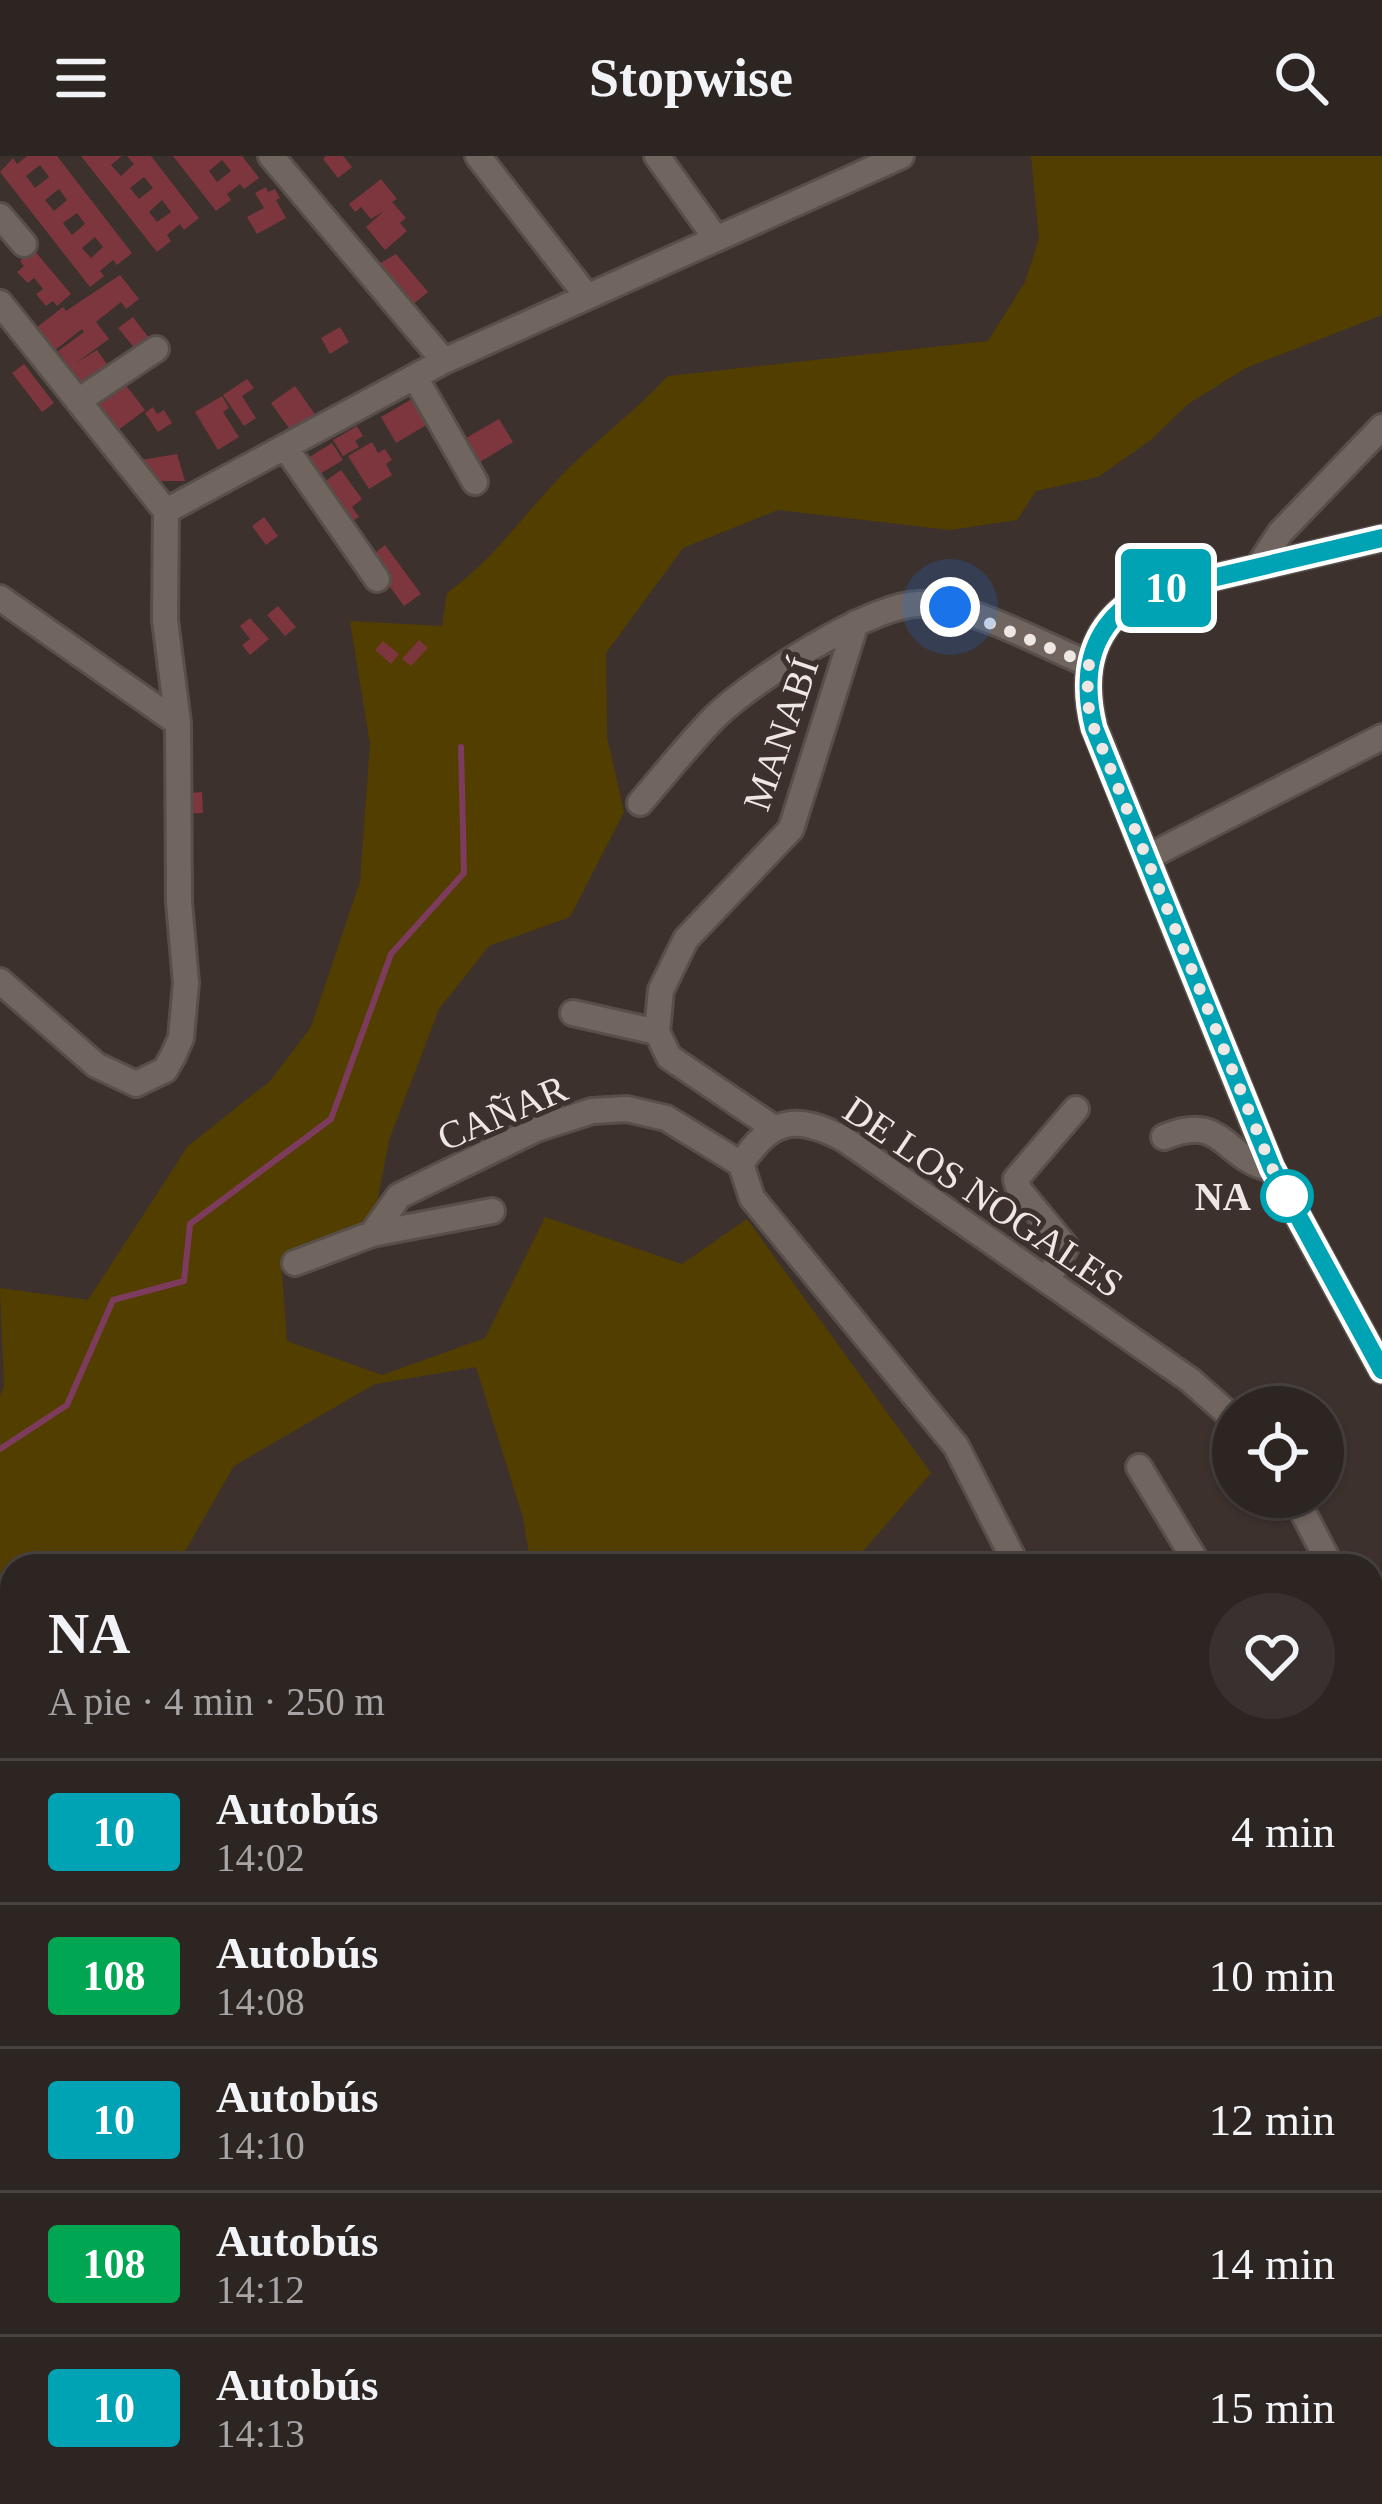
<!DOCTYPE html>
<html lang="es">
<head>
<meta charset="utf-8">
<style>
  :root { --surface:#2d2522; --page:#39312f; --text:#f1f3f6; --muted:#a7a5a5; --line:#484240 }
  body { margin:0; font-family:Georgia,serif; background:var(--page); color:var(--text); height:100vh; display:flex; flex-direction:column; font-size:45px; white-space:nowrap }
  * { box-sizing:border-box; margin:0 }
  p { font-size:39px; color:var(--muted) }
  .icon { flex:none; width:66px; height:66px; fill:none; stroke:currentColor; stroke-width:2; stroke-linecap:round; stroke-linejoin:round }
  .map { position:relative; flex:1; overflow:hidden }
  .details { position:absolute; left:0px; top:1398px; width:1383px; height:951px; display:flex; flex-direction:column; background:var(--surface); border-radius:36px 36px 0 0; box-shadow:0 3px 9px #0004,0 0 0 3px var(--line) }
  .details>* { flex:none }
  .badge { padding:0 24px; border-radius:9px; font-size:42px; line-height:78px }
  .buttons { position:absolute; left:1212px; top:1230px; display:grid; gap:24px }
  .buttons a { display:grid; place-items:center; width:132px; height:132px; border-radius:50%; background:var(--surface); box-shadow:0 3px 9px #0004,0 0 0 3px var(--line); font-size:60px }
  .you { position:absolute; width:60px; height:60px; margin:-30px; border:9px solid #fff; border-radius:50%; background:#1a73e8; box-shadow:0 0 0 18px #1a73e833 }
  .map>.badge { position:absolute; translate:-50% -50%; box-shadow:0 0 0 6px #fff }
  .round { display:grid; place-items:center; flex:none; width:126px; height:126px; border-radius:63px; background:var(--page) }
  .summary { display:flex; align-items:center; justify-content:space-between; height:204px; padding:0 48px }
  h1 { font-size:57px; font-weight:700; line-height:90px }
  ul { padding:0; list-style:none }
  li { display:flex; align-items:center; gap:36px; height:144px; padding:0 48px; border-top:3px solid var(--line) }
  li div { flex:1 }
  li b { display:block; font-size:45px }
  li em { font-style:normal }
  li .badge { min-width:132px; font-weight:700; text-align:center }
  header { display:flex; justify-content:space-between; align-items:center; height:156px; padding:0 48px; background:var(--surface); font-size:54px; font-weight:700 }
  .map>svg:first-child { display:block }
</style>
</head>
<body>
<header><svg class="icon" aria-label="menu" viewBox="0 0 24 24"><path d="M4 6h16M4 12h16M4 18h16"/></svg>Stopwise<svg class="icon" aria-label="search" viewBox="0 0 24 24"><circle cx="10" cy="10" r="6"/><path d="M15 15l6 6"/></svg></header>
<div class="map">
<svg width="1382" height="2348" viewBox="0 0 1382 2348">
  <rect width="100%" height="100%" fill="#3c312d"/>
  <path fill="#523f00" d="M1031,0H1382V159L1246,212L1188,248L1151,284L1098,321L1036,335L1017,364L950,374L778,354L683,392L606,497L607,581L624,656L570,761L489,790L439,853L389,984L376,1052L354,1079L320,1084L281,1105L287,1185L382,1219L485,1182L545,1061L682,1108L747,1063L931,1317L857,1402L842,1410H531L523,1362L476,1211L375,1228L234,1310L180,1404L170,1410H12V1498L0,1505V1240L4,1230L0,1132L88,1144L188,990L270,925L311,871L360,726L370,588L350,465L442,470L447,437C492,405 521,362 558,323C593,286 634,257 668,220L988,185L1025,126L1039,83Z"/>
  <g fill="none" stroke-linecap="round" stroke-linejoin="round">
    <path stroke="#7d3c5d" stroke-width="6" d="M0,1293L67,1249L113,1144L184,1125L190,1068L331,963L391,798L464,717L461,591
      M1371,2250L1382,2246"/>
  </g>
  <path fill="#7d363e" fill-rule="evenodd" d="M27,0H57L132,97L117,109L113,104L107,109L100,115L104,120L90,131L0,16L13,2L17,8ZM40,9L49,21L35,32L26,20ZM59,33L67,44L54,55L45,44ZM77,57L85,68L72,79L63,67ZM95,81L103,91L91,102L82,92Z
    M81,0H122L111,9L121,20L134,8L127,0H151L199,62L184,74L180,68L167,79L171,85L157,96ZM144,21L153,32L139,43L130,32ZM162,44L171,56L157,66L149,56Z
    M173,0H242L259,22L244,33L240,28L227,38L231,44L216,55ZM222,4L231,15L217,26L209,15Z
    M326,0H343L352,11L338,22L323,3Z
    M381,23L397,43L392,46L406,62L400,67L407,75L385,94L366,71L384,55L371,63L361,51L355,56L349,48Z
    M266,31L268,36L275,33L280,42L276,44L286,62L257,78L247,61L264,52L255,37Z
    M33,93L71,138L57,150L53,145L46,150L36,138L43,133L34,122L28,127L17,116L24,110L20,105Z
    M396,98L428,136L412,149L379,108Z
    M120,119L139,143L126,153L121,146L96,166L109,183L76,207L97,194L111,214L85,232L58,195L84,176L82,173L54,195L36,172L63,151L66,155Z
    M133,161L155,190L141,200L118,172Z
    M340,171L349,186L330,198L321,182Z
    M24,208L54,247L42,256L12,217Z
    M247,223L254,232L242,240L256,262L244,270L223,239Z
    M124,227L145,254L117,275L95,245Z
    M295,230L317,261L293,278L271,247Z
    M222,240L229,252L223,256L239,281L218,294L195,256Z
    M412,243L428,268L396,287L381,261Z
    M153,251L157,258L164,254L172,267L158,276L145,257Z
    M499,263L513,286L480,306L466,282Z
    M357,270L363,280L355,285L359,291L343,300L333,284Z
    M372,286L378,297L385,293L392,304L386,308L392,319L369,333L348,300Z
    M332,287L343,304L313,322L303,305Z
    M177,298L185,325H160L141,304Z
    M341,314L362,343L352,351L359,361L348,368L320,329Z
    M264,361L278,380L266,389L252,370Z
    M385,389L421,438L404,450L369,402Z
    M278,450L296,471L285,480L267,459Z
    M250,462L269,483L250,499L242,489L250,483L240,470Z
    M419,484L428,492L411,510L402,503Z
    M383,485L399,498L391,508L375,494Z
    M202,636L203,657H191L190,637Z"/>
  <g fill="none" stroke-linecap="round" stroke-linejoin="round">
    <g stroke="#584f4b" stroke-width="30">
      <path id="minor" d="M271,0L444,205
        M478,0L586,139
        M657,0L715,81
        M0,60L24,88
        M0,147L166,355L165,464L178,567L179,746L186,827L181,882L173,900L165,914L136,928L96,909L0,825
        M415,221L475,326
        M78,245L156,193
        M285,291L377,423
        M166,355L444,205L901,0
        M1382,382L1144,438C1091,468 1080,515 1094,571L1272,1013L1382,1214
        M1258,411L1280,377L1382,271
        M0,442L178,567
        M640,647C664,619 687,590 712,564C748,527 876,443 926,448C977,452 1041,488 1089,508
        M1148,701L1382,581
        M573,857L657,876
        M774,972L669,901L657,876L661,834L686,783L791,673L856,467
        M1164,981C1225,956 1221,1002 1272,1013
        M741,1008C771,962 796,958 844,983L1190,1224L1233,1262
        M741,1008L752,1042L956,1290L1017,1410
        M372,1078L399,1040L536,973L592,955L627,953L666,962L741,1008
        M295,1107L372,1078L492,1055
        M1048,1123L1066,1091L1019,1034L1016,1023L1076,953
        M1139,1311L1199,1410
        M1295,1341L1331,1410
        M1371,1478L1382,1496
        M1371,1661L1382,1679
        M0,1762L12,1778
        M0,2293L12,2291
        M431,2337V2348
        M696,2337L699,2348
        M973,2337L979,2348
        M101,2348L111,2337"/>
    </g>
    <use href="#minor" stroke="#716560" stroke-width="24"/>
  </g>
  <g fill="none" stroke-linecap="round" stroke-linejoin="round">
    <g stroke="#fff" stroke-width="27">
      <path id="line" d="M1382,382L1144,438C1091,468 1080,515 1094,572L1272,1012L1382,1214"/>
    </g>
    <use href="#line" stroke="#00a3b4" stroke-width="18"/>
    <path stroke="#eee7e4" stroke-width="12" stroke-dasharray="0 21.6" d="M950,451L1089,508L1087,545L1094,572L1272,1012L1287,1040"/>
  </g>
  <circle fill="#fff" stroke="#00a3b4" stroke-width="6" cx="1287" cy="1040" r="24"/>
  <g text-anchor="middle" stroke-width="10" stroke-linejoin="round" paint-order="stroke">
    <g font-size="39" fill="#eee7e4" stroke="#3c312d">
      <text transform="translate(780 578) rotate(-71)" y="14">MANABÍ</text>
      <text transform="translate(502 956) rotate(-23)" y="14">CAÑAR</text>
      <text transform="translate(984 1040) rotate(34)" y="14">DE LOS NOGALES</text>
    </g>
    <g font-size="39" font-weight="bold" fill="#eee7e4" stroke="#3c312d" text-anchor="end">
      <text x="1251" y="1054">NA</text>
    </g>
  </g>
</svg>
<div class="buttons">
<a><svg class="icon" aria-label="locate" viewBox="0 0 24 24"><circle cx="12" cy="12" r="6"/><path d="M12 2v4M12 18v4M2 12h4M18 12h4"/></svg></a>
</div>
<div class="you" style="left:950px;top:451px"></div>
<b class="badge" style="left:1166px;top:432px;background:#00a3b4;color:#fff">10</b>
<section class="details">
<div class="summary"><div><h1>NA</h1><p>A pie · 4 min · 250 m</p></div><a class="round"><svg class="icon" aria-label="heart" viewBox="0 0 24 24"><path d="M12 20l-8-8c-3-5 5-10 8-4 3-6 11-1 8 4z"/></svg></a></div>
<ul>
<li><span class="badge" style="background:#00a3b4;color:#fff">10</span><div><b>Autobús</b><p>14:02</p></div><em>4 min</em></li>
<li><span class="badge" style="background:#00a651;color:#fff">108</span><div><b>Autobús</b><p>14:08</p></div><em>10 min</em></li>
<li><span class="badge" style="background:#00a3b4;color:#fff">10</span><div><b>Autobús</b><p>14:10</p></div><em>12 min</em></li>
<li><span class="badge" style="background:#00a651;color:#fff">108</span><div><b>Autobús</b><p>14:12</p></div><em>14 min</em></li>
<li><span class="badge" style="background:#00a3b4;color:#fff">10</span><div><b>Autobús</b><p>14:13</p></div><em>15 min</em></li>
</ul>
</section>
</div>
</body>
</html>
